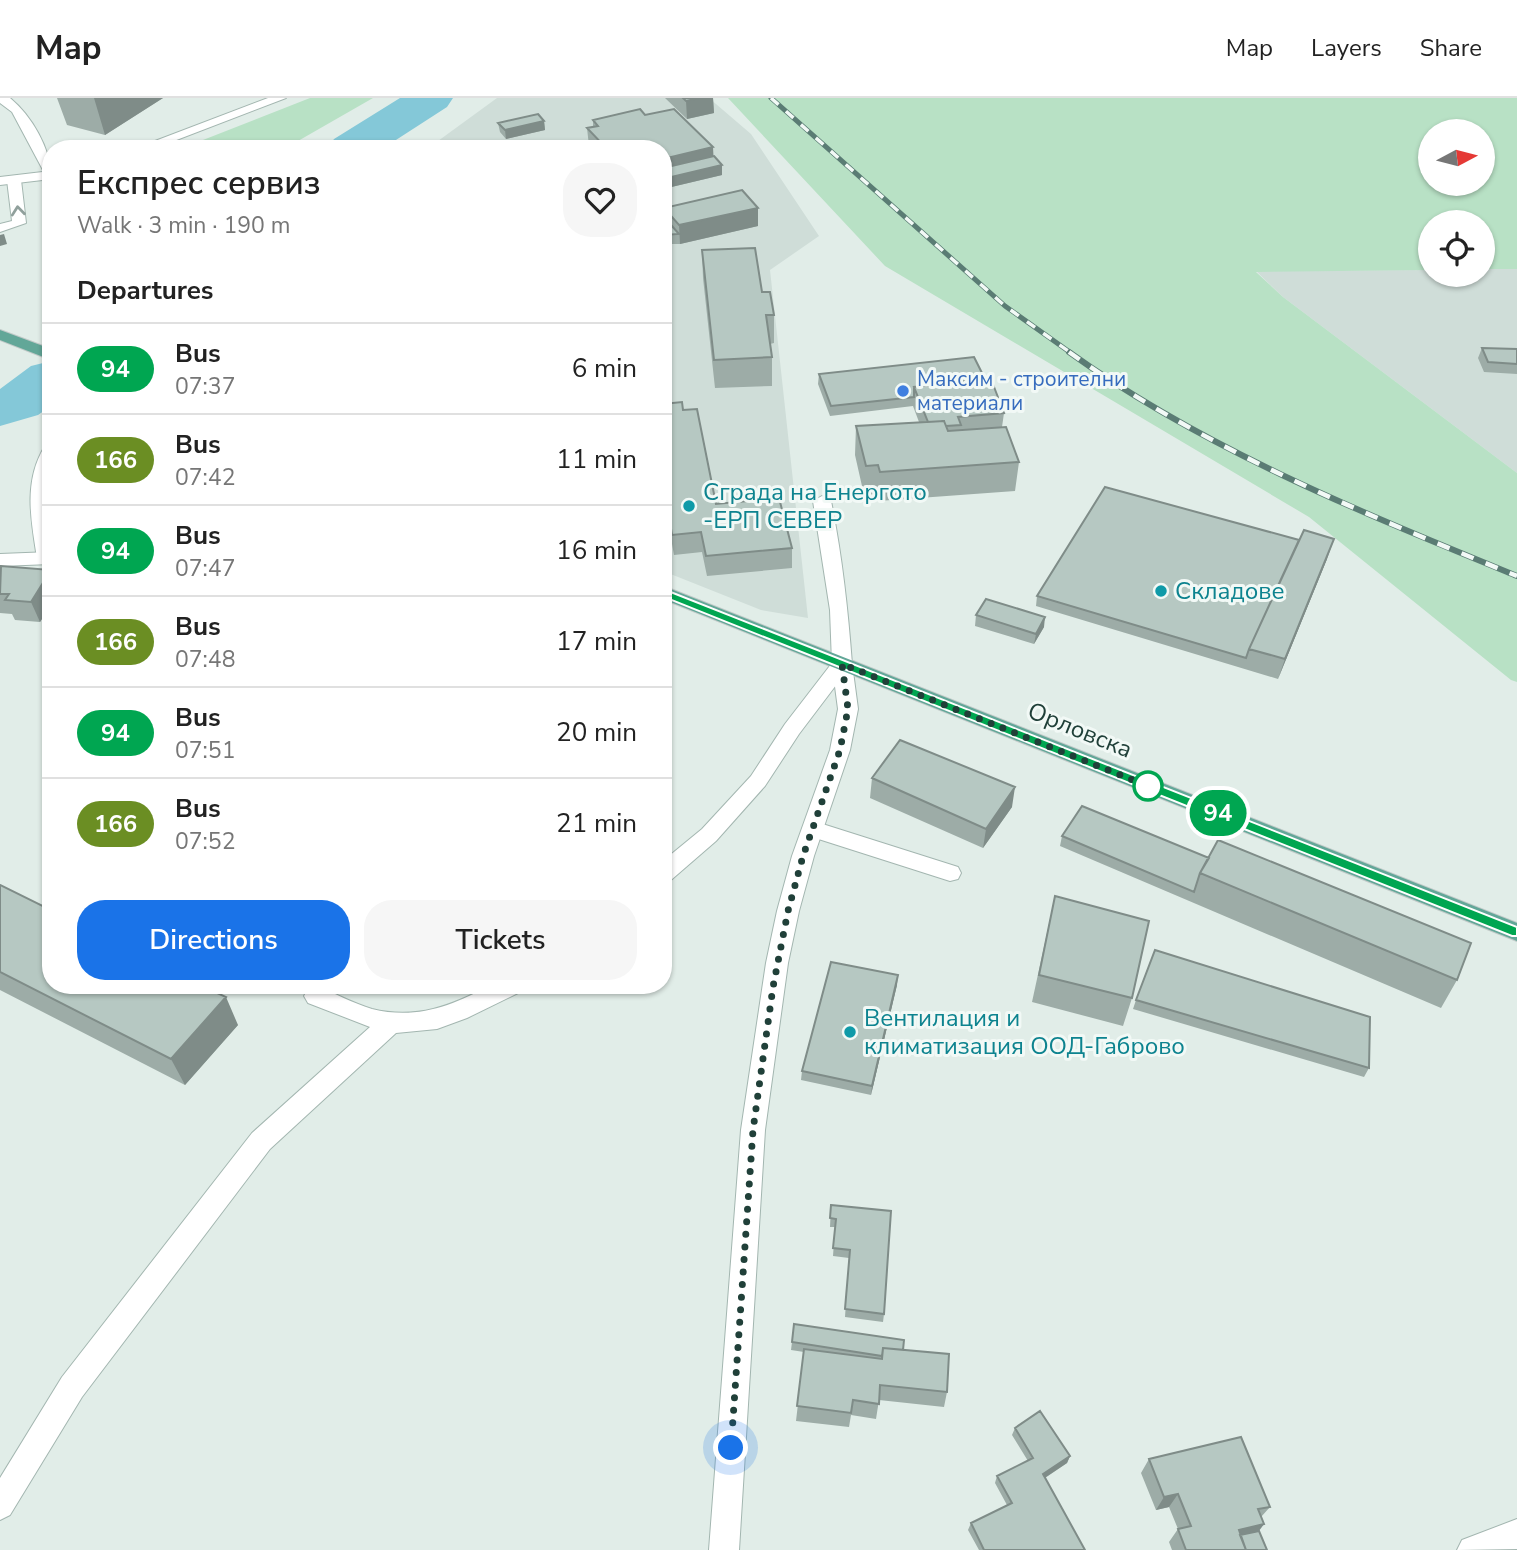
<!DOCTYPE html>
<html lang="en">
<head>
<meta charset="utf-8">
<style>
  :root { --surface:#fff; --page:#f6f6f6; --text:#222; --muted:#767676; --line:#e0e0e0; --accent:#1a73e8 }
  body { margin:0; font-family:"Nunito Sans",sans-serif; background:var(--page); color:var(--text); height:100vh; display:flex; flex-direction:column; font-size:26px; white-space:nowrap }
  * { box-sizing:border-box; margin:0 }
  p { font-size:23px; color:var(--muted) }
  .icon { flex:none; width:38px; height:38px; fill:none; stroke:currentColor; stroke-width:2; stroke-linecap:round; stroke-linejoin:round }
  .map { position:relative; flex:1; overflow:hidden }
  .panel { position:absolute; left:42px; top:42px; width:630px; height:854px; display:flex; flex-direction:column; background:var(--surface); border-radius:28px; box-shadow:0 2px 5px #0004 }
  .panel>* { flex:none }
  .badge { padding:0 14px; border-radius:23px; font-size:24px; line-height:46px }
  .needle { width:46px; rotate:83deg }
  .buttons { position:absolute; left:1418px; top:21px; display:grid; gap:14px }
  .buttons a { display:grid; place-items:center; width:77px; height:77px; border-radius:50%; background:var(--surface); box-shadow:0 2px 5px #0004; font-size:35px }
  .you { position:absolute; width:35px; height:35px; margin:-18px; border:5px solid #fff; border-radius:50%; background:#1a73e8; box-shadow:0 0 0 10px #1a73e833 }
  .map>.badge { position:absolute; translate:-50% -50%; box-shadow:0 0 0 4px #fff }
  h2 { padding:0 35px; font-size:26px; line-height:63px }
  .round { display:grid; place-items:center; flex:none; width:74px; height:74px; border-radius:28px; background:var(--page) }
  .summary { display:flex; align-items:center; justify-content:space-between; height:119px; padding:0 35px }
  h1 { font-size:33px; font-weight:600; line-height:52px }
  .button { display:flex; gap:14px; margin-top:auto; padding:14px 35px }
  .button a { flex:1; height:80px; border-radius:28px; background:var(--accent); color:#fff; font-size:28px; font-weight:600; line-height:80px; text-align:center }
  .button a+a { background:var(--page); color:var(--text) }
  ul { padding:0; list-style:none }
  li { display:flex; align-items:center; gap:21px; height:91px; padding:0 35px; border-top:2px solid var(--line) }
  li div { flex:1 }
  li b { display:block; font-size:26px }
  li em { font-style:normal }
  li .badge { min-width:77px; font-weight:700; text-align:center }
  header { display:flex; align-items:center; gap:42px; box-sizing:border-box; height:98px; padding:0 35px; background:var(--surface); border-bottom:2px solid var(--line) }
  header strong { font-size:33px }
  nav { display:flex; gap:38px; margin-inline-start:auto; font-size:24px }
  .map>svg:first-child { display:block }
</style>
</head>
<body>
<header>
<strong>Map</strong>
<nav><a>Map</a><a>Layers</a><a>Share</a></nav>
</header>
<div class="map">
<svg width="1517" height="1452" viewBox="0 0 1517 1452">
  <rect width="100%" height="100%" fill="#e1ede8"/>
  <path fill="#cfddd8" d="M497,0H709L751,36L819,138L770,172L808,520L761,512L663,473V51H427Z
    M1482,171H1517V375L1283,199L1256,173L1430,172V177H1482Z"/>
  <path fill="#b8e1c5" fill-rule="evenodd" d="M310,0H373L284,51H180Z
    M728,0H1517V171H1482V124H1430V172L1256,174L1283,199L1517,375V584L1511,582L1309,419L885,168ZM1430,33H1482V86H1430Z"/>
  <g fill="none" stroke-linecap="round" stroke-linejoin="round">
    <path fill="#84c8d8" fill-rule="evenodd" d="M400,0H453L447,9L382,51H327L334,41Z
      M51,263V308L38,317L0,328V291L31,268Z"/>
    <g stroke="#a3b6b0" stroke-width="2">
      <path id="service" d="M0,0H10C31,17 51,51 51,78L44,74L12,14L0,5Z
        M14,78L21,82L26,125L0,134V126L12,123L7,82Z
        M822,398L831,403C842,457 848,511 852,566L799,636L765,688L716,743L671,782L663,784V763L702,731L751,678L785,626L832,565L830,512L813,403Z
        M813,723L958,769L961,775L958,781L950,783L806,737L802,731L806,725Z
        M491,887H523L520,894L467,920L437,931L396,935L270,1051L82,1299L10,1417L0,1422V1380L62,1279L252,1035L370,929L308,905L304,898L308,891L316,888C335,895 352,905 372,911C416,922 452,908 491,887Z"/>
    </g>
    <g stroke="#a3b6b0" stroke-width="2">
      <path id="minor" d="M51,347L47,405L51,464L46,466L37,460C31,422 23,383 45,348Z
        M842,559L849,561L852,566L858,611L850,652L814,758L799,813L788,865L765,1032L739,1452H709L741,1032L766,865L777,813L792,758L830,652L838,611L832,566L835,561Z
        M1517,1421V1451L1457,1452L1462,1442Z"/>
    </g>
    <g stroke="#a3b6b0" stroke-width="2">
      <path id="tertiary" d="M268,0H286L153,51H134Z
        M51,73V81L0,87V79Z
        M51,454V466L0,468V456Z"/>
    </g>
    <g stroke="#c1cac8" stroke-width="2">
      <path id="primary" d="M0,232L51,251V262L0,242Z
        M663,488L1517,825V843L663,501Z"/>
    </g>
    <use href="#service" fill="#fff" fill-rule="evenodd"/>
    <use href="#minor" fill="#fff" fill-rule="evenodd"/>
    <use href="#tertiary" fill="#fff" fill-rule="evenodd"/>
    <use href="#primary" fill="#62a798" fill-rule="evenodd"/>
    <g stroke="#5a7c74" stroke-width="5">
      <path id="rail-far1" d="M771,0L1005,208L1071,255"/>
    </g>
    <g stroke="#5a7c74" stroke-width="6">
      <path id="rail" d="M1069,254C1204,351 1363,415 1517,478"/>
    </g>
    <use href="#rail-far1" stroke="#f2f9f6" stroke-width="3.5" stroke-dasharray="10" stroke-linecap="butt"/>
    <use href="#rail" stroke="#f2f9f6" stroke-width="4.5" stroke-dasharray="13" stroke-linecap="butt"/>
  </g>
  <path fill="#9daca7" d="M57,0H163L105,37L67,27Z
    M665,0H713L714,15L687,21Z
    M645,17L714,58L722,67V77L663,91V51H592L589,48L587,30L593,29V22Z
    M544,23L545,32L506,41L500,34L498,25Z
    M664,110L758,128L680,146H663Z
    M702,152L762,194L774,217V245L770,246L772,259V288L715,290L703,180Z
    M1482,250L1517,251V276L1484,274L1478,260Z
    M819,276L985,281L1004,315L1002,329L1019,364L1015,393L878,403L876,396L864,397L855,357L856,328L919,324L913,308L830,318L818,286Z
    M663,306L683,312L716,406L792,450V470L707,478L702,454L674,457L663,396Z
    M1327,461L1278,581L1036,508L1037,498Z
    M51,472V507L40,524L15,522L12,516L0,515V496Z
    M976,517L1044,529L1034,546L975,528Z
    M872,680L1012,709L983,750L870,700Z
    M1082,708L1457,882L1441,910L1060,748L1062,738Z
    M0,787L238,927L185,987L0,892Z
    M1055,798L1132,900L1123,928L1032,904Z
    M897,887L871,997L801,982L802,973Z
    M1136,902L1369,970L1364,979L1133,911Z
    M831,1107L884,1216L883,1224L845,1219L849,1160L833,1158L835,1129H830Z
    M792,1244L903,1252L947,1294L944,1309L879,1302L876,1321L851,1317L849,1329L796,1323L804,1254L791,1252Z
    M1015,1330L1070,1358L1067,1365L1045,1380L1085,1452H979L968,1432L971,1425L1007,1407L995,1385L997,1378L1028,1363L1012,1337Z
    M1149,1361L1270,1409L1261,1419L1264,1426L1259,1433L1267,1452H1172L1169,1444L1178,1431L1169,1409L1156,1412L1141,1375Z"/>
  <path fill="#7f8c88" d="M94,0H163L105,37Z
    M699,0H713L714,15L687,21L686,3Z
    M544,23L545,32L506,41L505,32Z
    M713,49L714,68L663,80V61Z
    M722,67V77L663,91V81Z
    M758,110V128L680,146L679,127Z
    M4,136L7,146L0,148V137Z
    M1334,441L1327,461L1278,581L1285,561Z
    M51,472V507L40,524L31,504Z
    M1045,519L1044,529L1034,546L1036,536Z
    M1015,689L1012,709L983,750L986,731Z
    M898,877L897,887L871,997L872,988Z
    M226,899L238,927L185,987L171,961Z
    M1070,1358L1067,1365L1040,1383L1043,1376Z
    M1178,1396L1169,1409L1156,1412L1164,1399Z
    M1264,1426L1254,1439L1229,1445L1239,1432Z"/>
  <path fill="#b6c8c2" stroke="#7f8c88" stroke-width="2" d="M683,0H699L686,3Z
    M640,11L645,17L674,11L713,49L663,61V51H638L635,49L626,51H607L587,30L598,28L593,22Z
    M538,16L544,23L505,32L498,25Z
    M510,45V51H486V47Z
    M714,58L722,67L663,81V70Z
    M742,92L758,110L679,127L664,110Z
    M663,119H664L679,136L663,137Z
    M755,150L762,194H770L774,217H766L772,259L714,262L702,152Z
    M1482,250L1517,251V266L1488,264Z
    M974,259L985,281L914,289V299L831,308L819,276Z
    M991,281L1004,315L958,319L961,327L946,328L944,323L928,324L914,289Z
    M682,304L683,312L697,311L716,406L779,400L792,450L706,458L701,434L672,437L663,382V306Z
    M944,323L948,333L1006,329L1019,364L880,374L878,367L866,368L856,328Z
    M1105,389L1299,442L1249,551L1246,560L1037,498Z
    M1304,432L1334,441L1285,561L1249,551Z
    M1,468L51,472L31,504L5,502L9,496H0Z
    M986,501L1045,519L1036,536L976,517Z
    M900,642L1015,689L986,731L872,680Z
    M1082,708L1209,760L1200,775L1194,794L1062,738Z
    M1218,742L1471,845L1457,882L1200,775Z
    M0,787L51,812V887H200L226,899L171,961L0,874Z
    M1055,798L1149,823L1132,900L1039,877Z
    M1155,852L1370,919L1369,970L1136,902Z
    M831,864L898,877L872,988L802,973Z
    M831,1107L891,1113L884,1216L845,1211L850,1152L833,1150L836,1121L830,1120Z
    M794,1226L904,1242L903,1252L883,1250L882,1258L792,1244Z
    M883,1250L949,1256L947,1294L880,1287L879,1306L853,1302L851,1315L797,1308L804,1251L882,1261Z
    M1040,1313L1070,1358L1043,1376L1085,1452H984L971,1425L1012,1405L997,1378L1033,1360L1015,1330Z
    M1241,1339L1270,1409L1258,1411L1264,1426L1239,1432L1246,1452H1186L1178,1431L1191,1428L1178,1396L1164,1399L1149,1361Z
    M1259,1433L1267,1452H1246L1240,1437Z"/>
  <defs><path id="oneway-chevron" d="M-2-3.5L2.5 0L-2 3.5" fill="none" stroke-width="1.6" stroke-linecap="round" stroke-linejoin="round" transform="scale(1.75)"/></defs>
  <use stroke="#90a09c" href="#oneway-chevron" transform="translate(18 113) rotate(-96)"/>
  <path fill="#00a651" stroke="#fff" stroke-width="2" d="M663,491L1517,829V838H1512L659,497L657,495Z"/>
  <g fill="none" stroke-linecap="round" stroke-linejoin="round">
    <path stroke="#204039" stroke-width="7" stroke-dasharray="0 12.6" d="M731,1350L753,1032L773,889L788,813L803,758L840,652L848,611L842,566L1153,690L1148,688"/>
  </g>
  <circle fill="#3f7fe0" stroke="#f2f9f6" stroke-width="2.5" cx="903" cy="293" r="7"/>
  <g fill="#0f9aa8" stroke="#f2f9f6" stroke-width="2.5">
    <circle cx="689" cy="408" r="7"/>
    <circle cx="1161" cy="493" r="7"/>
    <circle cx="850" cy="934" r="7"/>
  </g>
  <circle fill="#fff" stroke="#00a651" stroke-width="3.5" cx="1148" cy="688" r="14"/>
  <g text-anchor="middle" stroke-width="6" stroke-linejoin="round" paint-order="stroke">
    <g font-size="21" fill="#366cbe" stroke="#f2f9f6" text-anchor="start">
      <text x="917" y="288">Максим - строителни<tspan x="917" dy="24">материали</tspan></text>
    </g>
    <g font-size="24" fill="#0d838f" stroke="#f2f9f6" text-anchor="start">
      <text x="703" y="402">Сграда на Енергото<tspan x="703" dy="28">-ЕРП СЕВЕР</tspan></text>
      <text x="1175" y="501">Складове</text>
      <text x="864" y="928">Вентилация и<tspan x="864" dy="28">климатизация ООД-Габрово</tspan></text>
    </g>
    <g font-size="24" fill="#204039" stroke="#f2f9f6">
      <text transform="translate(1080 632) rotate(22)" y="8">Орловска</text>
    </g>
  </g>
</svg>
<div class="buttons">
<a><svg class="needle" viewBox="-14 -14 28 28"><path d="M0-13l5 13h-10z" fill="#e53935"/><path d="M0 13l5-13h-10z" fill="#767676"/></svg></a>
<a><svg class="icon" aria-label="locate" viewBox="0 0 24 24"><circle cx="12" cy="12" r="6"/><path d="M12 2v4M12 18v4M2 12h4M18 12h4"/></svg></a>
</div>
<div class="you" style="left:731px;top:1350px"></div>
<b class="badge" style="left:1218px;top:715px;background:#00a651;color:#fff">94</b>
<section class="panel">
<div class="summary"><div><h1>Експрес сервиз</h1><p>Walk · 3 min · 190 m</p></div><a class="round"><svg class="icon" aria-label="heart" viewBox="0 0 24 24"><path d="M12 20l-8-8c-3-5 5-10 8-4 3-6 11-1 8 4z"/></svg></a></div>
<h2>Departures</h2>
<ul>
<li><span class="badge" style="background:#00a651;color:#fff">94</span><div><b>Bus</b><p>07:37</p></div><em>6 min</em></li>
<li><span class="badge" style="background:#6b8e23;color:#fff">166</span><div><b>Bus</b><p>07:42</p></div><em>11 min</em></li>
<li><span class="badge" style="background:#00a651;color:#fff">94</span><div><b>Bus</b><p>07:47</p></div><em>16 min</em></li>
<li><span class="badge" style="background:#6b8e23;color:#fff">166</span><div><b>Bus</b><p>07:48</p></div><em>17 min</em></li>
<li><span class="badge" style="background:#00a651;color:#fff">94</span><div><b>Bus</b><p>07:51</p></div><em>20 min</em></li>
<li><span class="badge" style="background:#6b8e23;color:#fff">166</span><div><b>Bus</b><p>07:52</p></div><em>21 min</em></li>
</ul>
<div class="button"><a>Directions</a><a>Tickets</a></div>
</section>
</div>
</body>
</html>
